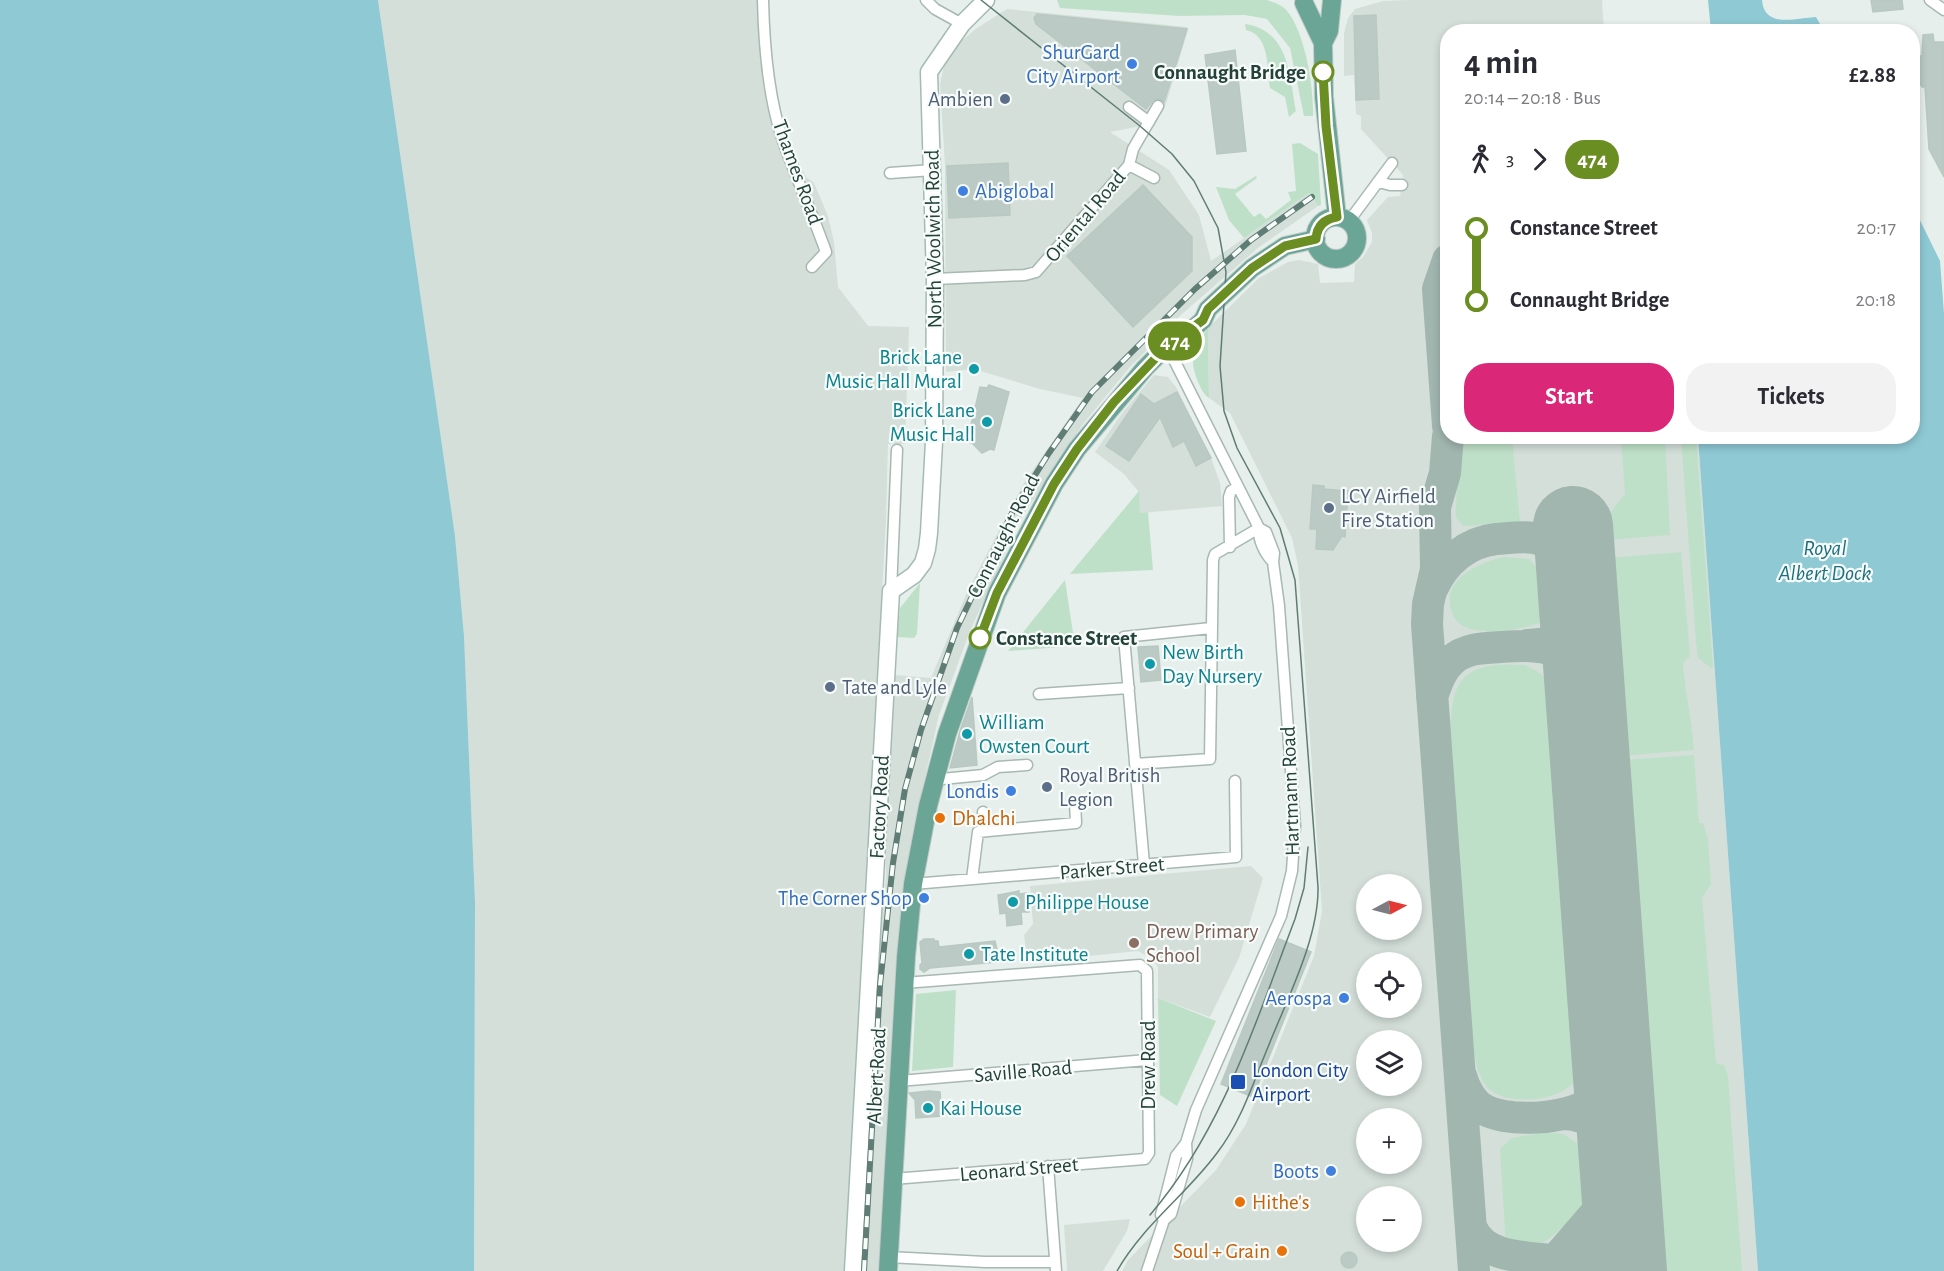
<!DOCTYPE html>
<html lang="en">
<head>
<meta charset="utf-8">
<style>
  :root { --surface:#fff; --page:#f2f2f3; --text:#2b2b33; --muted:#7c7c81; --accent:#db2777 }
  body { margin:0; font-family:"Alegreya Sans",sans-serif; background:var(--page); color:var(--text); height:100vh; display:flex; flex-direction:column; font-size:22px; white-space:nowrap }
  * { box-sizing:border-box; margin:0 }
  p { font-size:20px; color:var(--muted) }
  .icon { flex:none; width:33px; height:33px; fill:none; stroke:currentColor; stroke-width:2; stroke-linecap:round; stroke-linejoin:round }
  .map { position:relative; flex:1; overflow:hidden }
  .sheet { position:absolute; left:1440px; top:24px; width:480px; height:420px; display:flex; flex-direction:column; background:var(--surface); border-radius:24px; box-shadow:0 3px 9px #0003 }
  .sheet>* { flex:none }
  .badge { padding:0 12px; border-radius:20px; font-size:21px; line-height:39px }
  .needle { width:39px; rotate:83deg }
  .controls { position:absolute; left:1356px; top:874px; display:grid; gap:12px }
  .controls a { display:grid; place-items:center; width:66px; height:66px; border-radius:50%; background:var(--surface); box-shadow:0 3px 9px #0003; font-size:30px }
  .map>.badge { position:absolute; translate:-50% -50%; box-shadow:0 0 0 3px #fff }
  .legs { display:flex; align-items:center; gap:9px; height:66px; padding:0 24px; font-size:20px }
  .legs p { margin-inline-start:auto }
  .summary { display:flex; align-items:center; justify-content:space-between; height:102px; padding:0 24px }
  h1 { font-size:33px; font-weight:600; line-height:45px }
  .cta { display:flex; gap:12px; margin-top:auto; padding:12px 24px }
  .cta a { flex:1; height:69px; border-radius:24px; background:var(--accent); color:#fff; font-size:24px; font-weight:600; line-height:69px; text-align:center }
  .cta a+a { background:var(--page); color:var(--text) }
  ul { padding:0 24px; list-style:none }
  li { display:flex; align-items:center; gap:21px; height:72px; font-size:22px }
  li i { display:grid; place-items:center; width:9px; height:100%; margin:0 8px; background:currentColor }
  li i::after { content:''; width:15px; height:15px; margin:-8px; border:4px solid; border-radius:50%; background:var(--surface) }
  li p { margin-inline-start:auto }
  li:first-child i { background:linear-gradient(#0000 50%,currentColor 0) }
  li:last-child i { background:linear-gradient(currentColor 50%,#0000 0) }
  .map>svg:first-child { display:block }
</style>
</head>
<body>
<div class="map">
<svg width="1944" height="1271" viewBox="0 0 1944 1271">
  <rect width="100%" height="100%" fill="#e6efeb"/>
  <path fill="#d4dfda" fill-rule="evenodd" d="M378,0H758L772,112L806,177L814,183L828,216L834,242L838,287L868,326L909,327L905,444H888L886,521L844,1271H474L475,902L464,636L455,536Z
    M1408,0H1602L1604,31L1448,32V436L1698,437L1758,1271H1122L1128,1260L1216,1170L1246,1124L1314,956L1322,911L1298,565L1292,538L1230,413L1209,398L1208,328L1259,278L1288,262L1299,260L1318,264L1320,283L1354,282L1355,264L1363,257L1372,242V233L1367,220L1388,197L1400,196L1403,175L1361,129V116L1356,114L1354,75L1344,76V33L1348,18L1355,9L1383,1ZM1366,885H1412V930H1366ZM1366,963H1412V1008H1366ZM1366,1041H1412V1086H1366ZM1366,1119H1412V1164H1366ZM1366,1197H1412V1242H1366Z
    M1007,9L1187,27L1188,30L1166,104L1156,123L1110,132L1169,170L1199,215L1211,261L1309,193L1318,206L1258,248L1182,314L1130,367L1083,424L1020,520L970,631L939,715L912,836L904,882L896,958L879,1271H859L880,928L886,878V828L895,675L931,678L968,590L1024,483L1083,398L1040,389L974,369L946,372L945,165L940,84L945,62L959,43L977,28Z
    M1154,375L1168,377L1176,387L1211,458L1220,483L1222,506L1140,513L1138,491L1124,474L1095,452L1123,412Z
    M1251,866L1263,878L1239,958L1210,1017L1158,998V967L1151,958L1138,951L1030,962L1027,958L1024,935L1033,924L1030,886Z
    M1130,1219L1127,1231L1103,1271H1067L1064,1225Z"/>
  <path fill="#bfe0c8" d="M1057,0H1267C1275,3 1282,5 1287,11C1305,32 1314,88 1313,116H1304L1290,48L1267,19L1245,15L1180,16L1060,8Z
    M1245,24C1290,31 1289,75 1296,111L1289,117L1285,97L1270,88C1267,69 1270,35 1246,30Z
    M1300,143L1318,154L1321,205L1318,206L1309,193L1244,238L1229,220L1216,187L1235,189L1256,176L1257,178L1235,194L1254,217L1260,213L1266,219L1291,200L1288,192L1296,191L1292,144Z
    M1208,328L1209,398C1203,394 1201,388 1198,382C1188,358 1194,348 1208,328Z
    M1461,437H1512L1520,522L1464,526L1456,518C1455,489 1461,466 1461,437Z
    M1621,437H1665L1670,535L1607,540L1605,519L1625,494Z
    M1681,437H1696L1713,666L1711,668L1698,658L1696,642Z
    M1139,491L1140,513L1148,512L1153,570L1070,574Z
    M1681,552L1690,656L1683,663C1685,693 1692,720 1694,750L1622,756L1608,558Z
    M1504,557L1529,559L1543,574L1547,620C1529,629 1484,636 1465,627C1458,624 1453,617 1451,610C1442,578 1481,562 1504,557Z
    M1065,580L1075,646L1008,651Z
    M920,583L917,634L914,638L897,637L900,608Z
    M1525,665L1537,671L1553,683L1581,1067C1577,1102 1507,1109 1487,1087C1475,1072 1474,1051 1472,1033H1470L1448,729C1452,722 1451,710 1453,701C1460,664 1493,663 1525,665Z
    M1694,755L1699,823H1703L1708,839L1711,884L1702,898L1716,1063L1724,1065L1728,1076L1742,1271H1659L1622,760Z
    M956,990L953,1067L912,1071L916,994Z
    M1158,998L1216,1021L1177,1106L1160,1095Z
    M1546,1132L1563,1134L1587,1149L1590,1193C1572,1218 1542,1260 1506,1246L1500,1149L1512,1138Z"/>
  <path fill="#8ec9d4" d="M0,0H378L455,536L464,636L475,902L474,1271H0Z
    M1708,0H1762C1764,29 1796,18 1816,17L1824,31H1711Z
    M1913,206L1940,261L1944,314V1271H1758L1698,437L1912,436Z"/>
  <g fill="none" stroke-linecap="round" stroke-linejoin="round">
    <path stroke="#a2b6b0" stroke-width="32" d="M1448,260L1438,289L1448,426
      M1448,436L1445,473L1435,507L1436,569L1428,604L1427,624L1474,1271
      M1433,587C1445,561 1468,542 1496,539C1512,538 1527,535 1542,540C1574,552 1594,607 1567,633C1557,644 1542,644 1528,645
      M1432,697C1437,683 1441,670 1452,660C1466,648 1483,648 1501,647C1545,644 1570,645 1585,692
      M1461,1076C1464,1087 1471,1101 1480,1107C1503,1124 1570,1120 1591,1102C1605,1090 1607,1077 1612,1061
      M1564,1114C1594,1115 1608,1133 1619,1159
      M1471,1227C1489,1271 1558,1250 1601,1271
      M1546,1271L1608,1199L1620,1170"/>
    <path stroke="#a2b6b0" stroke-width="80" d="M1573,526L1627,1271"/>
  </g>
  <path fill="#bbcac4" stroke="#b8c9c2" stroke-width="1.5" d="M1871,0H1902L1903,9L1873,12Z
    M1037,14L1187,29L1164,102L1159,99L1153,100L1146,109L1036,24L1034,18Z
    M1376,15L1379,99L1356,100L1354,16Z
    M1933,34L1934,42H1944V177L1929,149L1925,87H1922L1912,69V56H1922L1923,35Z
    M1235,50L1246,151L1217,154L1205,55Z
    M1008,163L1010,215L949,218L947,166Z
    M1143,185L1192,237V271L1133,327L1067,256Z
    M989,385L1009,392L994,450L990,449L982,453L972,443L967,442L980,387L987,388Z
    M1177,392L1211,458L1196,466L1184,441L1173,447L1160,417L1129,461L1106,446L1141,394L1154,404Z
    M1313,485L1324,486V489L1348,491L1345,537L1342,536L1333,550L1316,549L1317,529H1310Z
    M1158,646L1161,680L1141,682L1138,647Z
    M972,697L977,765L950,768L961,728Z
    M1019,891V894L1027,893L1029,912H1021L1022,924L1007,926L1006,913L1000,914L998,895Z
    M924,939H934V941H938L939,947L995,941L999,958L997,962L930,968L924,972L920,969V965L922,963L920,942Z
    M1279,939L1311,952L1253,1097L1221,1084Z
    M929,1091L940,1092L942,1116L916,1118L915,1100L909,1093Z
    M1341 1260a8 8 0 1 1 16 0a8 8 0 1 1-16 0Z"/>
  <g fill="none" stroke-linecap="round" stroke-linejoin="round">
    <g stroke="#a8b8b2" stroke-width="13">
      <path id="street" d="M763,0C764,46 768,97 783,141C796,178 813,215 826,252L812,267
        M926,0L935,9L962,24
        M1930,0L1944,10
        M1129,107L1149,122
        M1129,165L1154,178
        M890,173L933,170
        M1379,182L1390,185H1402
        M1349,221L1392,163
        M935,279L1025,275L1036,272L1129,165L1133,149L1158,106
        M1167,346L1259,528C1258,540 1265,554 1273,562
        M1230,547L1229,497L1231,491L1238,487
        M891,591L897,450
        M1039,694L1129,688
        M1135,764L1210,759L1213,560L1215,554L1259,528
        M936,777L942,779L983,775L998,767L1027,765
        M983,812L985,831
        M1144,864L1124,637L1211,628
        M972,879L978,832L1076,823L1075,802
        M913,884L1236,857L1235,781
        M899,1081L1147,1060
        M1048,1166L1056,1271
        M893,1179L1145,1159L1149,1153L1147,971L1140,965L904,983
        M1164,1220L1161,1215L1176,1156L1186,1143
        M888,1257L985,1262H1055
        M1147,1271L1164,1220L1171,1214L1187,1159L1186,1143L1196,1110L1281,916L1292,871L1295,826L1279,606L1273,562L1274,553L1266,532L1259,528"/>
    </g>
    <g stroke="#a4bbb3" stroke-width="19">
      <path id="secondary" d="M853,1271L891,591L914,575L923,563L927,549L929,533L934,442L935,279L929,72L962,24L986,0"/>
    </g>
    <g stroke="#c2cac8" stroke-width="20">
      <path id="primary" d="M1332,0L1329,31L1323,43L1324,97L1337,217
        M1304,3L1323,43
        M1315 238a21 21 0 1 1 42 0a21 21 0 1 1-42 0Z
        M888,1271L906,957L913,884L928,806L947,734L997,593L1054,484L1077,449L1145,368L1167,346L1194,328L1203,320L1208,309L1252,268L1285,246L1316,239"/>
    </g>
    <use href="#street" stroke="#fff" stroke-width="10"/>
    <use href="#secondary" stroke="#fff" stroke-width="16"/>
    <use href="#primary" stroke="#6aa596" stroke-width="18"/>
    <path stroke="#5f7d75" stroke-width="1.5" d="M981,0L1140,126L1172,154L1194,181L1218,228L1226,272L1220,366L1224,411L1237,448L1280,528L1295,580L1318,887C1319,938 1287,999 1268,1047C1253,1083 1241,1122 1217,1153C1186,1195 1143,1225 1117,1271
      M1150,1215C1223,1130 1256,1021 1295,919L1304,888L1308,847"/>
    <g stroke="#5f7d75" stroke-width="6">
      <path id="rail" d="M864,1271L880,985L893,863L905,789L921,730L957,628L1015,507L1049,453L1092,392L1195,289L1251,240L1312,197"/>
    </g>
    <use href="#rail" stroke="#f7fbf9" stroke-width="4" stroke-dasharray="11" stroke-linecap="butt"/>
  </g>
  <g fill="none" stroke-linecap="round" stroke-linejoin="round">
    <g stroke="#fff" stroke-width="14">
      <path id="line-1" d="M980,638L997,593L1054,484L1077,449L1114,402L1167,346L1203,320L1208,309L1252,268L1285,246L1316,239C1317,226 1324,219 1337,217L1326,126L1323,72"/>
    </g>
    <use href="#line-1" stroke="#6b8e23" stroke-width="9"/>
  </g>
  <g fill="#3f7fe0" stroke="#f7fbf9" stroke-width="2">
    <circle cx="1132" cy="64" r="6"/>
    <circle cx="963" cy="191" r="6"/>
    <circle cx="1011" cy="791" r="6"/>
    <circle cx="924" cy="898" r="6"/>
    <circle cx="1344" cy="998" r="6"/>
    <circle cx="1331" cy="1171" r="6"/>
  </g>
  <g fill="#fff" stroke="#6b8e23" stroke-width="3">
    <circle cx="1323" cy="72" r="10"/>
    <circle cx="980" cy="638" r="10"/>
  </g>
  <g fill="#5c6f8a" stroke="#f7fbf9" stroke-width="2">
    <circle cx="1005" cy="99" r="6"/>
    <circle cx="1329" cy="508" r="6"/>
    <circle cx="830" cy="687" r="6"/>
    <circle cx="1047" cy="787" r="6"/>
  </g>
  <g fill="#0f9aa8" stroke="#f7fbf9" stroke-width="2">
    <circle cx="974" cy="369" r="6"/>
    <circle cx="987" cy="422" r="6"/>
    <circle cx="1150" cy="664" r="6"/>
    <circle cx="967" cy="734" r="6"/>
    <circle cx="1013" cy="902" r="6"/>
    <circle cx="969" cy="954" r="6"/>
    <circle cx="928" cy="1108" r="6"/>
  </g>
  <g fill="#e8710a" stroke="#f7fbf9" stroke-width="2">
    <circle cx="940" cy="818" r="6"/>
    <circle cx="1240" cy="1202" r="6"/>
    <circle cx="1282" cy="1251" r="6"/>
  </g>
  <circle fill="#8d6e63" stroke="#f7fbf9" stroke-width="2" cx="1134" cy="943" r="6"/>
  <rect fill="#1a4fb4" stroke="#f7fbf9" stroke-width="2" x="1230" y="1074" width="16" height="16" rx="3"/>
  <g text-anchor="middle" stroke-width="4.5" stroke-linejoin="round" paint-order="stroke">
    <g font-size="21" fill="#366cbe" stroke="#f7fbf9" text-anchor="end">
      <text x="1120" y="59">ShurGard<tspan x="1120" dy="24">City Airport</tspan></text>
      <text x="975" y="198" text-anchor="start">Abiglobal</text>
      <text x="999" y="798">Londis</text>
      <text x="912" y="905">The Corner Shop</text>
      <text x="1332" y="1005">Aerospa</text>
      <text x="1319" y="1178">Boots</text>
    </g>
    <g font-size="21" font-weight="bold" fill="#24423a" stroke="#f7fbf9" text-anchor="end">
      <text x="1306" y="79">Connaught Bridge</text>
      <text x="996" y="645" text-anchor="start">Constance Street</text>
    </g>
    <g font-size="21" fill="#4e5e75" stroke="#f7fbf9" text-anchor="start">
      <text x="993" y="106" text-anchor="end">Ambien</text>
      <text x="1341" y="503">LCY Airfield<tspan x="1341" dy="24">Fire Station</tspan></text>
      <text x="842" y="694">Tate and Lyle</text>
      <text x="1059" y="782">Royal British<tspan x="1059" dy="24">Legion</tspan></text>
    </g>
    <g font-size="21" fill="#24423a" stroke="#f7fbf9">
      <text transform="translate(798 172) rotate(70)" y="7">Thames Road</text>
      <text transform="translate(1085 216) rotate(-50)" y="7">Oriental Road</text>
      <text transform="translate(933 239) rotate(-91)" y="7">North Woolwich Road</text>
      <text transform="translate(1003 536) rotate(-63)" y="7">Connaught Road</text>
      <text transform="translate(1290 791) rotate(-92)" y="7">Hartmann Road</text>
      <text transform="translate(879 807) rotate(-87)" y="7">Factory Road</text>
      <text transform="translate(1112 868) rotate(-5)" y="7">Parker Street</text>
      <text transform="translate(1148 1065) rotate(-90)" y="7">Drew Road</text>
      <text transform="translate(1023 1071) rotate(-5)" y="7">Saville Road</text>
      <text transform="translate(876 1076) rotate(-87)" y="7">Albert Road</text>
      <text transform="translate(1019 1169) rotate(-5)" y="7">Leonard Street</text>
    </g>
    <g font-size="21" fill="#0d838f" stroke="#f7fbf9" text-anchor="start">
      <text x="962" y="364" text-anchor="end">Brick Lane<tspan x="962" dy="24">Music Hall Mural</tspan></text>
      <text x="975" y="417" text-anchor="end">Brick Lane<tspan x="975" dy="24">Music Hall</tspan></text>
      <text x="1162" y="659">New Birth<tspan x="1162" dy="24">Day Nursery</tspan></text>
      <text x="979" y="729">William<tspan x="979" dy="24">Owsten Court</tspan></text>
      <text x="1025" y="909">Philippe House</text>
      <text x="981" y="961">Tate Institute</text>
      <text x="940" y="1115">Kai House</text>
    </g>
    <g font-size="21" fill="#c56008" stroke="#f7fbf9" text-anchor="start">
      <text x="952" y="825">Dhalchi</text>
      <text x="1252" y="1209">Hithe's</text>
      <text x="1270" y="1258" text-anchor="end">Soul + Grain</text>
    </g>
    <g font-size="21" fill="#785e54" stroke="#f7fbf9" text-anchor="start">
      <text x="1146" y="938">Drew Primary<tspan x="1146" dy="24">School</tspan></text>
    </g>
    <g font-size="21" fill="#164399" stroke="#f7fbf9" text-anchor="start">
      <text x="1252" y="1077">London City<tspan x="1252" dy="24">Airport</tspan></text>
    </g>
    <g font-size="22" font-style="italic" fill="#1c6f80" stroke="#f7fbf9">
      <text x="1825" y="555">Royal<tspan x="1825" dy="25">Albert Dock</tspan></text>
    </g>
  </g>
</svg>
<div class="controls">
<a><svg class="needle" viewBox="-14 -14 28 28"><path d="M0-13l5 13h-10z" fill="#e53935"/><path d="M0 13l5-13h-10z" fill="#7c7c81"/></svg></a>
<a><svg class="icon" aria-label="locate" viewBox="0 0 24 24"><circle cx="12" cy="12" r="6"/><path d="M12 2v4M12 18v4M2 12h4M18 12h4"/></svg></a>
<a><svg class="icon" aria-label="layers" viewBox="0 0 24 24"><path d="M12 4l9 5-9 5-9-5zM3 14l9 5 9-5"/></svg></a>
<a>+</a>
<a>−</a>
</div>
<b class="badge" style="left:1175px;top:341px;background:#6b8e23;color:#fff">474</b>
<section class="sheet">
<div class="summary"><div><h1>4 min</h1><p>20:14 – 20:18 · Bus</p></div><b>£2.88</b></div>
<div class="legs"><svg class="icon" aria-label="walk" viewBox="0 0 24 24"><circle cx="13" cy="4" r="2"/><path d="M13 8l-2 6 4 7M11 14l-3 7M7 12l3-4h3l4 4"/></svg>3<svg class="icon" aria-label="forward" viewBox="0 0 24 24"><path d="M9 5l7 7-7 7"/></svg><b class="badge" style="background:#6b8e23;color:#fff">474</b></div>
<ul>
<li><i style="color:#6b8e23"></i><b>Constance Street</b><p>20:17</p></li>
<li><i style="color:#6b8e23"></i><b>Connaught Bridge</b><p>20:18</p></li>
</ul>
<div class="cta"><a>Start</a><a>Tickets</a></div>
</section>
</div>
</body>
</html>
